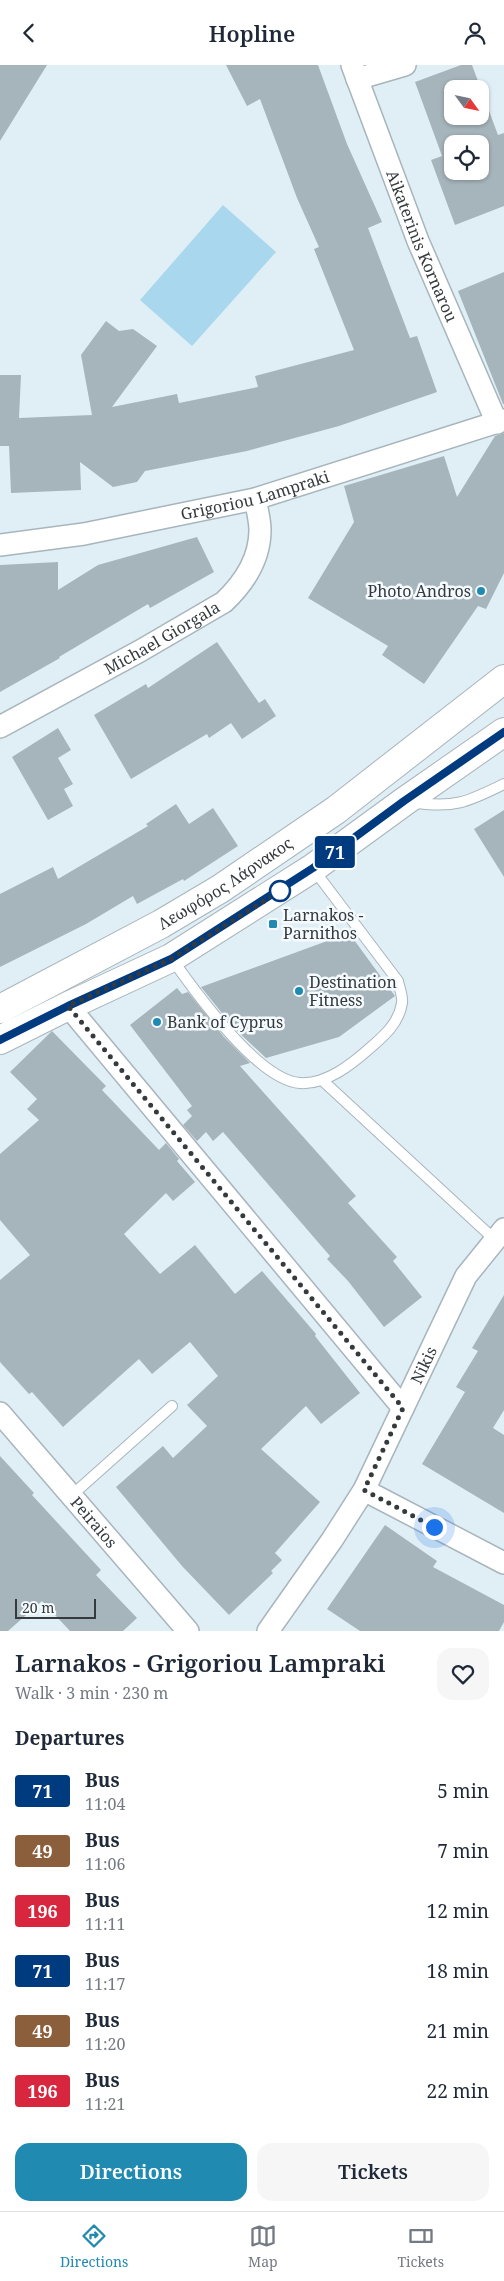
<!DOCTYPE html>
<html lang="en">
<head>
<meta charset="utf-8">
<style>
  :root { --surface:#fff; --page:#f6f6f7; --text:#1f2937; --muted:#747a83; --line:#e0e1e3; --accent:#208ab1 }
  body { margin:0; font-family:"Noto Serif",serif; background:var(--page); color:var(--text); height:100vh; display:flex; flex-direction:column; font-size:19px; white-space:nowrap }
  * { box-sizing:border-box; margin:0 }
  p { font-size:16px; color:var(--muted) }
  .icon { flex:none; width:28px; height:28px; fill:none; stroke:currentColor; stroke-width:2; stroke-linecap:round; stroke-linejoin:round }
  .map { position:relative; height:1566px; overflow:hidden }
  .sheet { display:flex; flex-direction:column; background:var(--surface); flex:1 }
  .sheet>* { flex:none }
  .badge { padding:0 10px; border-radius:4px; font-size:18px; line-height:32px }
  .needle { width:32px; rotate:123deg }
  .tools { position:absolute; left:444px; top:15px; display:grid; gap:10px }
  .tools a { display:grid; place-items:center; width:45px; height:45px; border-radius:10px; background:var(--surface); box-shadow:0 1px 4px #0004; font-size:25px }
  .scale { position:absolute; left:15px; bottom:12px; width:81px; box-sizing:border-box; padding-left:5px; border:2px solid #353b3d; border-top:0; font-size:14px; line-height:18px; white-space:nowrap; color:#353b3d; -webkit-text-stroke:4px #f4fafd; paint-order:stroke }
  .you { position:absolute; width:25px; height:25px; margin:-12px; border:4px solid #fff; border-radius:50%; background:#1a73e8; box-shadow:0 0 0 8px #1a73e833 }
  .map>.badge { position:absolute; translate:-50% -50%; box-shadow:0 0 0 2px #fff }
  h2 { padding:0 15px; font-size:19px; line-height:45px }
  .round { display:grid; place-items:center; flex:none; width:52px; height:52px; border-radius:15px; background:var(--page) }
  .summary { display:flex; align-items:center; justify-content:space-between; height:85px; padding:0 15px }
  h1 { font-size:24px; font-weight:600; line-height:38px }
  .button { display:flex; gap:10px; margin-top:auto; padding:10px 15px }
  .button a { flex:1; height:58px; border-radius:15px; background:var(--accent); color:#fff; font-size:20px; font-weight:600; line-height:58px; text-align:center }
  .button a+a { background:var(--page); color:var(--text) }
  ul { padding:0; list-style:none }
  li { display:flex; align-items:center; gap:15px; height:60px; padding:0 15px }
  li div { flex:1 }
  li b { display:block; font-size:19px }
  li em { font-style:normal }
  li .badge { min-width:55px; font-weight:700; text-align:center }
  header { display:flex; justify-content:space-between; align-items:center; height:65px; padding:0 15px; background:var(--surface); font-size:22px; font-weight:600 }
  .tabs { display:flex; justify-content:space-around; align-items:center; height:70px; border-top:1px solid var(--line); background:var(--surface); font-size:14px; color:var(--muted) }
  .tabs a { display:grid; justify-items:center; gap:2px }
  .tabs .on { color:var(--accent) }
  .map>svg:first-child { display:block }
</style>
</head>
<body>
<header><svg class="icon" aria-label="back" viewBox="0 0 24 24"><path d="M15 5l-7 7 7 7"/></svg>Hopline<svg class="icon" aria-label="person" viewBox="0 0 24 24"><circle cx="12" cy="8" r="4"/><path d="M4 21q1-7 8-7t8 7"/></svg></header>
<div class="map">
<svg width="504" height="1566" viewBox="0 0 504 1566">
  <rect width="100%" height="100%" fill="#e0eff6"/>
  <path fill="#a9d7ed" d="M223,140L276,187L192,281L140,235Z"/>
  <path fill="#a6b4bb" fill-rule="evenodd" d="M0,0H47L0,76Z
    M226,0H318L347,79L382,157L368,163L410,273L417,271L437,327L339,361L247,386L145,406L137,417L113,422L80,397L81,425L11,428L9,381H0V310H21L19,353L92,350L81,290L106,256L119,266L133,264L157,281L112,342L177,329L179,338L258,322L255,311L354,285L314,184L319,182L297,133L260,34L247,41Z
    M461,0H472L498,70L504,68V141L455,160L431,95L442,91L415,17ZM452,24H480V51H452ZM452,79H480V106H452Z
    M504,207V339H503L458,226Z
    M504,368V508L486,544L478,541L424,619L382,590L388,581L308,533L354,457L344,421L444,391L457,432L495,371Z
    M197,472L214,507L150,543L148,539L59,592L60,593L0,627V500L58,497V525L98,500Z
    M217,577L259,638L265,634L276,651L242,674L231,658L209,673L207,669L131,714L94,650L146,619L148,623Z
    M58,663L71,685L58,693L73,719L64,724L73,741L48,755L12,692Z
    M176,739L189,759L213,743L238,781L184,816L183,814L137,839L133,831L86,859L0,902V829L53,802L58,814L148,761L146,759Z
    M504,745V812L474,764Z
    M349,868L395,931L339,972L266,993L234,963L201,922Z
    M177,923L182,929L188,927L224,972L250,998L240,1001L356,1131L348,1138L397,1192L393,1196L422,1232L384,1262L348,1216L327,1194L330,1191L223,1067L213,1076L206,1067L197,1076L183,1060L192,1051L187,1045L192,1041L130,960Z
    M52,966L106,1021L102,1025L159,1085L166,1078L179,1094L177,1096L195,1117L173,1136L166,1128L124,1169L160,1209L195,1180L235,1229L262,1206L316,1269L315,1271L360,1328L321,1359L306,1341L261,1384L320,1437L275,1488L282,1495L271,1506L273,1508L229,1550L182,1501L116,1422L163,1381L173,1393L207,1361L187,1340L218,1311L190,1277L152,1309L139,1294L63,1362L32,1327L29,1329L0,1297V1215L30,1190L0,1155V1089L39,1055L27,1044L37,1034L10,1007Z
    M504,1230V1345L493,1363L504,1370V1448L422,1399L465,1327L456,1322L478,1286L472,1283Z
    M0,1391L34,1428L32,1430L101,1505L96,1510L137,1553L123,1566H70L42,1536L8,1566H0Z
    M385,1460L437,1496L433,1502L504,1540V1557L499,1566H360L327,1544Z"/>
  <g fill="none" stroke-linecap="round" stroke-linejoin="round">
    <g stroke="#a7b5bc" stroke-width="12">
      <path id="lane" d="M412,737C453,744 468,737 504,719
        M172,894C196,928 258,1015 300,1018C326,1020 352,999 370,983C384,971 399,958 402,938C403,931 399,922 398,916L314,805
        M322,1015L494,1174
        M71,1431L172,1341"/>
    </g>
    <g stroke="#a7b5bc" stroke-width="24">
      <g id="street">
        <path id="s1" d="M352,0L418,176L497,358"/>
        <path d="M357,14L405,0"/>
        <path id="s2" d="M0,480L84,469L255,434L504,355"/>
        <path id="s3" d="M0,662L140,586L224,537C244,518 260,494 260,465C260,455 257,444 255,434"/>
        <path d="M68,941L403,1343"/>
        <path id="s4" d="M0,1348L188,1566"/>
        <path d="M364,1425L504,1498"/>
        <path id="s5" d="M268,1566L332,1475L364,1425L466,1211L504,1164"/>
      </g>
    </g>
    <g stroke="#a7b5bc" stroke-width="30">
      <g id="secondary">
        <path id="s6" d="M0,944L161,859L220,824L336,745L504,614"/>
        <path d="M0,975L68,941L171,893L313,803L405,736L504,667"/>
      </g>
    </g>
    <use href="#lane" stroke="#fff" stroke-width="10"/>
    <use href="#street" stroke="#fff" stroke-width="21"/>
    <use href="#secondary" stroke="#fff" stroke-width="28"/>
  </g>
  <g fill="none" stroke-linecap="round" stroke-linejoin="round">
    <g stroke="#fff" stroke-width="11">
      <path id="line" d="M0,975L68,941L171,894L313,803L404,736L504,667"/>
    </g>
    <use href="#line" stroke="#003b80" stroke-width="8"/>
    <path stroke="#353b3d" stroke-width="5" stroke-dasharray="0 9" d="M280,826L283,824L171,894L68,941L403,1343L364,1425L434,1462"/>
  </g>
  <g fill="#208ab1" stroke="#f4fafd" stroke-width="2">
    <circle cx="481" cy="526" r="5"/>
    <rect x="268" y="854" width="10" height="10" rx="2.5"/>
    <circle cx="299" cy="926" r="5"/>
    <circle cx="157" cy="957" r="5"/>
  </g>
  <circle fill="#fff" stroke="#003b80" stroke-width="2.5" cx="280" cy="826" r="10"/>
  <g text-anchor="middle" stroke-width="5" stroke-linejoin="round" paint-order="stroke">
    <g font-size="16" fill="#353b3d" stroke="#f4fafd">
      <text dy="6" stroke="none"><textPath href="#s1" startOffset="194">Aikaterinis Kornarou</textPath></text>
      <text dy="6" stroke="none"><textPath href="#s2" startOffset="260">Grigoriou Lampraki</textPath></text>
      <text dy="6" stroke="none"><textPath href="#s3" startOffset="185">Michael Giorgala</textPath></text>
      <text dy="6" stroke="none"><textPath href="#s6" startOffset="258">Λεωφόρος Λάρνακος</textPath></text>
      <text dy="6" stroke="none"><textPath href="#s5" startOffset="309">Nikis</textPath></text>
      <text dy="6" stroke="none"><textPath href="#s4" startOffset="144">Peiraios</textPath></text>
    </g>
    <g font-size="16" fill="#353b3d" stroke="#f4fafd" text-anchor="start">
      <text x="471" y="532" text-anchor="end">Photo Andros</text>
      <text x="283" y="856">Larnakos -<tspan x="283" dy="18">Parnithos</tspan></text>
      <text x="309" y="923">Destination<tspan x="309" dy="18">Fitness</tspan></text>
      <text x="167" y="963">Bank of Cyprus</text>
    </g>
  </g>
</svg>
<div class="tools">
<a><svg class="needle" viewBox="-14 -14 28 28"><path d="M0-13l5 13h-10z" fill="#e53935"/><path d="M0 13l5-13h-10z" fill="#747a83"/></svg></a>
<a><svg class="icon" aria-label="locate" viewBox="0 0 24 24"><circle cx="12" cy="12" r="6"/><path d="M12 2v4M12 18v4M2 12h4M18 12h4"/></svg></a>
</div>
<div class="scale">20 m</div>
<div class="you" style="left:434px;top:1462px"></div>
<b class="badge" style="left:335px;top:787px;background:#003b80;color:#fff">71</b>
</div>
<section class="sheet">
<div class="summary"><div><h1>Larnakos - Grigoriou Lampraki</h1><p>Walk · 3 min · 230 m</p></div><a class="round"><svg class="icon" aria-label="heart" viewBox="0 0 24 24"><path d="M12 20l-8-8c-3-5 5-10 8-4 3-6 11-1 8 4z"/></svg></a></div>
<h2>Departures</h2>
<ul>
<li><span class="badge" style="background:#003b80;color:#fff">71</span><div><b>Bus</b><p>11:04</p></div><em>5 min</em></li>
<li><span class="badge" style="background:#8b5e3c;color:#fff">49</span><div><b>Bus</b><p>11:06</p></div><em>7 min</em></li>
<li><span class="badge" style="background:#d7263d;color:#fff">196</span><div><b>Bus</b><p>11:11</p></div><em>12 min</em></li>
<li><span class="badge" style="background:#003b80;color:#fff">71</span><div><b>Bus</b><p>11:17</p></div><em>18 min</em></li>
<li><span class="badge" style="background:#8b5e3c;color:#fff">49</span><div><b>Bus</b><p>11:20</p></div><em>21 min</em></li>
<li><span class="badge" style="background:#d7263d;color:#fff">196</span><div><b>Bus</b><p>11:21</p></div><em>22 min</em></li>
</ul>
<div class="button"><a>Directions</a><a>Tickets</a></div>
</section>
<nav class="tabs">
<a class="on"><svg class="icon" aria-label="directions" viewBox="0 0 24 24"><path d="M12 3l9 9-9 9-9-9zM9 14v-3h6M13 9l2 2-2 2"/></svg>Directions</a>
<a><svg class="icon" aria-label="map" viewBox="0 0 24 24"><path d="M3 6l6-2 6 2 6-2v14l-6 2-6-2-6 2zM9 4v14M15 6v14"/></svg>Map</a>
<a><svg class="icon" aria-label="tickets" viewBox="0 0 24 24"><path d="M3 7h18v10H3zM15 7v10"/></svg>Tickets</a>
</nav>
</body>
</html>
